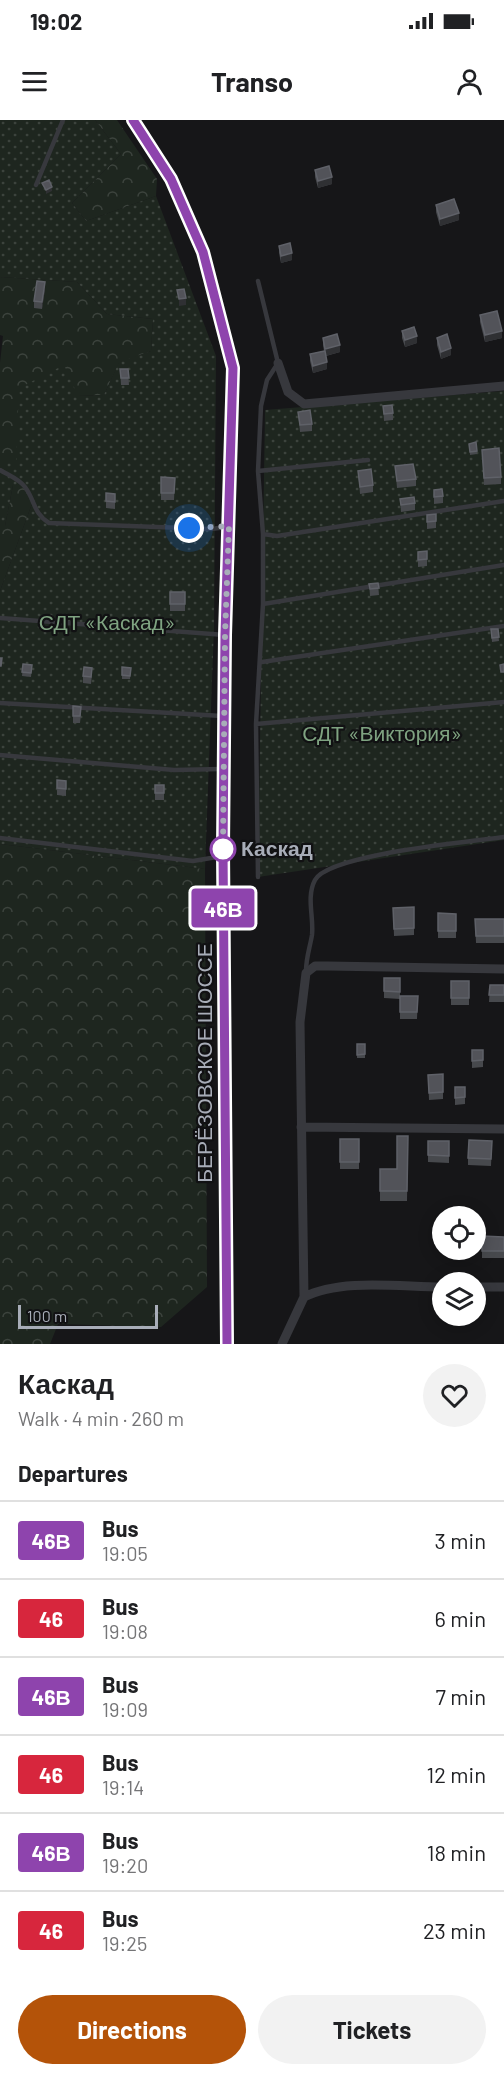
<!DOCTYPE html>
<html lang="en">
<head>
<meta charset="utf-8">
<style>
  :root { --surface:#fff; --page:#f2f2f2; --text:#202124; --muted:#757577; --line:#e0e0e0; --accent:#b45309 }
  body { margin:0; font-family:Barlow,sans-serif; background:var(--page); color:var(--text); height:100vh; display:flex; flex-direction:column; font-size:22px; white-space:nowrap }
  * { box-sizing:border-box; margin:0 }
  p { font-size:20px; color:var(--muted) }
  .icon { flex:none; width:33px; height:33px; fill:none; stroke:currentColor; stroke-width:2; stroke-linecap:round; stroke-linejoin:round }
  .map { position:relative; height:1224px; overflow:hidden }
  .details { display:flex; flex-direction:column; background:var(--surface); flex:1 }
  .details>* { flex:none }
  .badge { padding:0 12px; border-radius:4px; font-size:21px; line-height:39px }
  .controls { position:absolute; left:432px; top:1086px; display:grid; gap:12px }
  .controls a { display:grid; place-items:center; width:54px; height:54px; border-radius:50%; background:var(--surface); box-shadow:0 3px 15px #0003; font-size:30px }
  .scale { position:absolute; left:18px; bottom:15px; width:140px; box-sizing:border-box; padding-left:6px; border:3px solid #a8adb8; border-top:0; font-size:16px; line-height:21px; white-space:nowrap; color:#a8adb8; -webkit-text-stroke:4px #111113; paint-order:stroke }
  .you { position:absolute; width:30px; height:30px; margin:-15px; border:4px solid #fff; border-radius:50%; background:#1a73e8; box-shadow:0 0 0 9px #1a73e833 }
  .map>.badge { position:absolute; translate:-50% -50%; box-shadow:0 0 0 3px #fff }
  h2 { padding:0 18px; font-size:22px; line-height:54px }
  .round { display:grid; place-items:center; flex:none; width:63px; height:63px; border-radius:32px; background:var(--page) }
  .overview { display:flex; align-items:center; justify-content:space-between; height:102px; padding:0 18px }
  h1 { font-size:28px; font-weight:700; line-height:45px }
  .action { display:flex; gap:12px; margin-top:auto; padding:12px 18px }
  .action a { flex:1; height:69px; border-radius:36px; background:var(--accent); color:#fff; font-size:24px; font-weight:700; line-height:69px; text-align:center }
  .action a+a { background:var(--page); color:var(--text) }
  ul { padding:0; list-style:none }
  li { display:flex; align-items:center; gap:18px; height:78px; padding:0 18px; border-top:2px solid var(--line) }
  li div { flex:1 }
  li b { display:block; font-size:22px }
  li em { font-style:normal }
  li .badge { min-width:66px; font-weight:700; text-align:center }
  .status { display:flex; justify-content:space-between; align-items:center; height:42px; padding:0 30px; background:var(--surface); direction:ltr }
  .status svg { height:16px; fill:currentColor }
  header { display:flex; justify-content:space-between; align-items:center; height:78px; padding:0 18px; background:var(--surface); font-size:27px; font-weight:700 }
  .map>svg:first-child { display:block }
</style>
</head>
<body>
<div class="status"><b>19:02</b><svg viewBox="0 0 49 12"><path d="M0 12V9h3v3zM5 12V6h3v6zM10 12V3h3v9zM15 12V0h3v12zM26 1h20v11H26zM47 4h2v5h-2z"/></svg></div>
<header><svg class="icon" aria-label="menu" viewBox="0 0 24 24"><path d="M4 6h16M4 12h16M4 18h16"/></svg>Transo<svg class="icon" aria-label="person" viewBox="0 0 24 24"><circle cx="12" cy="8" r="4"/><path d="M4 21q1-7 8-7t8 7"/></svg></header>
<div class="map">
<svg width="504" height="1224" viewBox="0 0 504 1224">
  <defs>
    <pattern id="forest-crowns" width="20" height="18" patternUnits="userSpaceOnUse" patternTransform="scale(1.5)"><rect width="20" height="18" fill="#1e261f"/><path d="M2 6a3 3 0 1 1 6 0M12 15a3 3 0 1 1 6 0" fill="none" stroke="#3c433d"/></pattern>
    <pattern id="park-dots" width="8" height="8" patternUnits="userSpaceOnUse" patternTransform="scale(1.5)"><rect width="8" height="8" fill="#1e261f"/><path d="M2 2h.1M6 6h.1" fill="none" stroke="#3c433d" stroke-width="1.8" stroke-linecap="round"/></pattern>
  </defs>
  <rect width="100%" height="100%" fill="#161618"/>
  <path fill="url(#forest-crowns)" d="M95,0H117L157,59L156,76L86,101L72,83L121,34Z
    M0,157L77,162L107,194L153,199L151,231L119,243L104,275L78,276L16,342L0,341V243L3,216L0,215Z
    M13,365H23L33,381L0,471V406H5Z
    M0,724L205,749L207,1167L161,1207L58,1204L50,1224H0Z"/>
  <path fill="url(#park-dots)" d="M0,0H95L121,34L72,83L86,101L156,76L216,236L214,507L205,749L0,724V471L33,381L23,365H13L5,406H0V341H16L19,268L64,245L78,276L104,275L119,242L151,231L153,199L107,194L77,162L0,157Z
    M504,271V720L258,757L265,290Z"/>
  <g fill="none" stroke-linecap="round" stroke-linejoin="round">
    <path stroke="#37383d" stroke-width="4.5" d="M36,65L63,0
      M0,350C8,355 19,359 25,367C35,380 33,393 49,403L211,409L227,407
      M258,351L368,340
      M263,414L277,416L504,381
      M263,484L504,445
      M0,498L225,515
      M262,542L504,506
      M0,583L222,596
      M256,604L504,582
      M0,635L174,650L221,649
      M0,718L193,741L223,736
      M258,757L256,604L263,484V414L258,351L261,286L267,260L278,243L258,161
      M306,851C306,838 310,827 312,815C314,797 306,777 315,760C329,734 470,722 504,717"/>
    <path stroke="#37383d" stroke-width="9" d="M278,243L288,272L304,284L504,266
      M301,1007L504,1009
      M476,1167H504
      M304,1177C341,1158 401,1167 442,1167
      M282,1224L304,1177L300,902L306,853L315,846H328L504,849"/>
    <path stroke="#45474d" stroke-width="12" d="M133,0L171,59L203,132L233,248L225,515L223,729L227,1224"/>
  </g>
  <path fill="#47494d" d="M315,50L332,64L318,68L315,57Z
    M436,85L459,100L440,106L436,92Z
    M279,126L292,140L281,143L279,133Z
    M45,169L42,189L34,188V181Z
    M480,195L502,218L485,222L480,202Z
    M402,211L417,223L405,227L402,218Z
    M323,218L340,232L326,236L327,249L313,253L310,241V234L324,231L323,225Z
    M437,218L451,235L441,239L437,225Z
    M120,249H128L129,265H121Z
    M383,286L393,293V300L384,301Z
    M298,292L312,304V311L300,312Z
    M469,324L477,331V334L470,335Z
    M482,330L501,357V364L484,365Z
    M395,346L416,359V366L397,368Z
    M358,351L373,365V372L360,374Z
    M161,357L175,358L174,380H161Z
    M434,370L443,376V383L434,384Z
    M106,373L115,374V389L106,388Z
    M400,379L415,383V390L401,392Z
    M436,394V408L427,409V395Z
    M418,432L427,439V446L418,447Z
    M378,463L379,475L370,476L369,464Z
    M170,472H185V491H170Z
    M491,509H498L499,521L492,522Z
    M23,544L32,545L31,557L22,556Z
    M122,547L131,548L130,559H122Z
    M92,555L91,564L83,563V556Z
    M81,594L80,603H73V596Z
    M57,660L66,661V676L57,675Z
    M155,665H164V680H155Z
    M414,787V815L394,816L393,788Z
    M438,793L456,794V818H438Z
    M475,799H504V823H476Z
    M384,858H400V876H418L417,899H400V879L384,878Z
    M451,861H469V885H451Z
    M490,865H504V882H489Z
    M357,924H365V938H357Z
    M472,930H483V947L472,948Z
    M443,954V979L429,980L428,955Z
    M455,967H465V984L455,985Z
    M408,1016L407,1081H380V1049H397Z
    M340,1019H359V1049H340Z
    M428,1021H449V1043L428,1042Z
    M492,1021L491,1046L468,1045V1038Z
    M482,1116L504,1117V1138H482Z"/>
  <path fill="#2f3033" d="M332,57V64L318,68V61Z
    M52,67V71L46,74V70Z
    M459,93V100L440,106V99Z
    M292,133V140L281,143V136Z
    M45,162V169L42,189V182Z
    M186,178V185L179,186V179Z
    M502,211V218L485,222V215Z
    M417,216V223L405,227V220Z
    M340,225V232L325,236V229Z
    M451,228V235L441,239V232Z
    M327,242V249L313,253V246Z"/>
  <path fill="#525359" stroke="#5f6168" stroke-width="1.5" d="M329,46L332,57L318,61L315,50Z
    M49,60L52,67L46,70L42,63Z
    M454,79L459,93L440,99L436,85Z
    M290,123L292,133L281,136L279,126Z
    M37,161L45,162L42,182L34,181Z
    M184,169L186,178L179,179L177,170Z
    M497,191L502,211L485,215L480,195Z
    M414,207L417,216L405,220L402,211Z
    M337,214L340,225L325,229L323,218Z
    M447,214L451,228L441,232L437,218Z
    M325,231L327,242L313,246L310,234Z
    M120,249H128L129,258H121Z
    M392,285L393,293L384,294L383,286Z
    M310,290L312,304L300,305L298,292Z
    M476,322L477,331L470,332L469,324Z
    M499,328L501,357L484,358L482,330Z
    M413,344L416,359L397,361L395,346Z
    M371,349L373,365L360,367L358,351Z
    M161,357L175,358L174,373H161Z
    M442,369L443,376L434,377V370Z
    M106,373L115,374V382L106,381Z
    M414,377L415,383L401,385L400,379Z
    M436,394V401L427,402V395Z
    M427,431V439L418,440V432Z
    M378,463L379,468L370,469L369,464Z
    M170,472H185V484H170Z
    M491,509H498L499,517L492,518Z
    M0,538H2L1,546H0Z
    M23,544L32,545L31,553L22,552Z
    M504,544V552H501L500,545Z
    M84,547L92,548L91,557L83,556Z
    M122,547L131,548L130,556L122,555Z
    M73,586L81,587L80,596H73Z
    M57,660L66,661V669L57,668Z
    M155,665H164V673H155Z
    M414,787V808L394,809L393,788Z
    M438,793L456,794V811H438Z
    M475,799H504V816H476Z
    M384,858H400V872L384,871Z
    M451,861H469V878H451Z
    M490,865H504V875H489Z
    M400,876H418L417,892H400Z
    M357,924H365V934L357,935Z
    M472,930H483V940L472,941Z
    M443,954V972L429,973L428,955Z
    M455,967H465V977L455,978Z
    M397,1016H408L407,1071H380V1049H397Z
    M340,1019H359V1042H340Z
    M469,1020L492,1021L491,1039L468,1038Z
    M428,1021H449V1036L428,1035Z
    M482,1116L504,1117V1131H482Z"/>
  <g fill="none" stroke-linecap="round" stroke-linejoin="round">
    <g stroke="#fff" stroke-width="14">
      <path id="line" d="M133,0L171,59L203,132L233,248L225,515L223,729L227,1224"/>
    </g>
    <use href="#line" stroke="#8e44ad" stroke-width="9"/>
    <path stroke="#a8adb8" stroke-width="6" stroke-dasharray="0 10.8" d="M189,408L229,406L225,515L223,729"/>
  </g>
  <circle fill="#fff" stroke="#8e44ad" stroke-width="3" cx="223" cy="729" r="12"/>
  <g text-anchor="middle" stroke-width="4.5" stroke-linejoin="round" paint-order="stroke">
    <g font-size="21" fill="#7fa381" stroke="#111113">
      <text x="107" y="510">СДТ «Каскад»</text>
      <text x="382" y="621">СДТ «Виктория»</text>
    </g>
    <g font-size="21" font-weight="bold" fill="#a8adb8" stroke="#111113" text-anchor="start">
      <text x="241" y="736">Каскад</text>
    </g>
    <g font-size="21" fill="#a8adb8" stroke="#111113">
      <text transform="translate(205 943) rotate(-90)" y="7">БЕРЁЗОВСКОЕ ШОССЕ</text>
    </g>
  </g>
</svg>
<div class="controls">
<a><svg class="icon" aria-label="locate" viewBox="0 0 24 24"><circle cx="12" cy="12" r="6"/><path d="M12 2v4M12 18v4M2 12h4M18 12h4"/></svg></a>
<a><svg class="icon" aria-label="layers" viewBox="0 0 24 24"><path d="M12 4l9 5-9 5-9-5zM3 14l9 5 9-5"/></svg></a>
</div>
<div class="scale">100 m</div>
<div class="you" style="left:189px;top:408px"></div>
<b class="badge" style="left:223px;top:788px;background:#8e44ad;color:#fff">46В</b>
</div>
<section class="details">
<div class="overview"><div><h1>Каскад</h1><p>Walk · 4 min · 260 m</p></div><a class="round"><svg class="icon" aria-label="heart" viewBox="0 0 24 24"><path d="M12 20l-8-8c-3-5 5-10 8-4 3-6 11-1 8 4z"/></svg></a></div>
<h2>Departures</h2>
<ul>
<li><span class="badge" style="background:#8e44ad;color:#fff">46В</span><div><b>Bus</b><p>19:05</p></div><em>3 min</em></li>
<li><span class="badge" style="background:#d7263d;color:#fff">46</span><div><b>Bus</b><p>19:08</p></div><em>6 min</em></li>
<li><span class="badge" style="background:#8e44ad;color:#fff">46В</span><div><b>Bus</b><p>19:09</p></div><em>7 min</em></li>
<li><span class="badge" style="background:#d7263d;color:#fff">46</span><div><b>Bus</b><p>19:14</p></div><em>12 min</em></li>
<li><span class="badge" style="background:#8e44ad;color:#fff">46В</span><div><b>Bus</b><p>19:20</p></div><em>18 min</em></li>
<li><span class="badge" style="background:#d7263d;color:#fff">46</span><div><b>Bus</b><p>19:25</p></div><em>23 min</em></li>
</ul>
<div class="action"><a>Directions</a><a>Tickets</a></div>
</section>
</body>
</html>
